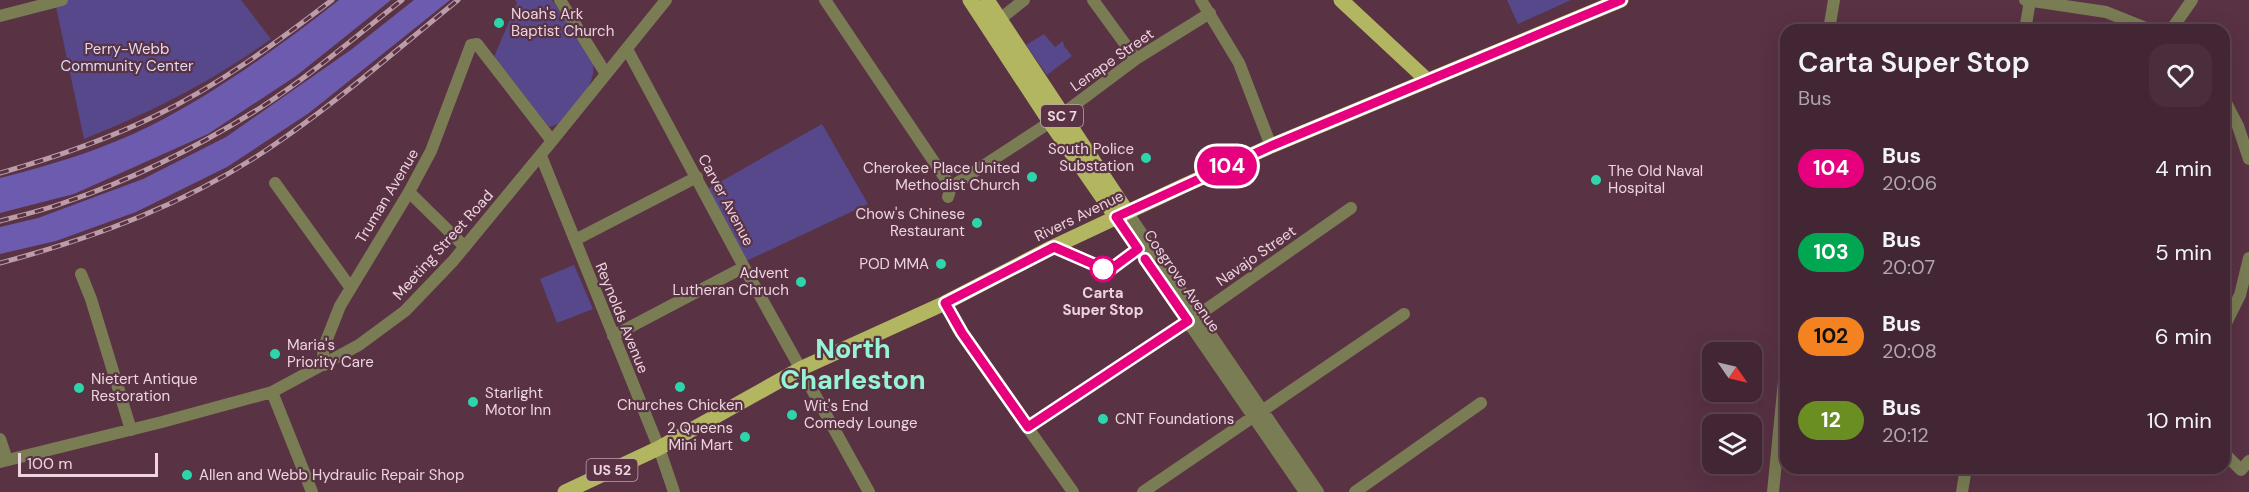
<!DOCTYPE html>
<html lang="en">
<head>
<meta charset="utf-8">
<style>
  :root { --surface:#432633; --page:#4a2e3b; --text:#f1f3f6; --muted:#afa5ac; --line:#5b434e }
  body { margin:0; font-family:"DM Sans",sans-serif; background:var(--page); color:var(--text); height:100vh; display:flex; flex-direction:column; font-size:22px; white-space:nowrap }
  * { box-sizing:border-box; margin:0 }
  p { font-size:20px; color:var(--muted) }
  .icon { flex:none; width:33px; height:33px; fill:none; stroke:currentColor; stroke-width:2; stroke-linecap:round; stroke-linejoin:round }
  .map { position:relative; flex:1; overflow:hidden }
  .side { position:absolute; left:1780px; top:24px; width:450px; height:450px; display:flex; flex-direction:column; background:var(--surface); border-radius:18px; box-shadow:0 6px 24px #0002,0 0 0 2px var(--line) }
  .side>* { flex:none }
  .badge { padding:0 12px; border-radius:20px; font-size:21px; line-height:39px }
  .needle { width:39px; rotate:124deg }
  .controls { position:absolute; left:1702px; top:342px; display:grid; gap:12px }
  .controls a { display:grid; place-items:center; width:60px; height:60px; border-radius:12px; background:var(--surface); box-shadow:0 6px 24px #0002,0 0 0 2px var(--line); font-size:30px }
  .scale { position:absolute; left:18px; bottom:15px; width:140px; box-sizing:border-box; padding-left:6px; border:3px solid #edd4de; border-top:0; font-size:16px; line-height:21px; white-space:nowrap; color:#edd4de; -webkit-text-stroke:4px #593244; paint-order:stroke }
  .map>.badge { position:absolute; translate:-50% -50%; box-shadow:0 0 0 3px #fff }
  .round { display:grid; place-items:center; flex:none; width:63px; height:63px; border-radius:18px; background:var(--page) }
  .summary { display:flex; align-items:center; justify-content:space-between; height:102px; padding:0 18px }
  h1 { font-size:28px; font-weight:600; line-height:45px }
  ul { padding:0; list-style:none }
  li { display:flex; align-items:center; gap:18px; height:84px; padding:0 18px }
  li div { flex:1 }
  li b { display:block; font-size:22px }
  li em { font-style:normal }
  li .badge { min-width:66px; font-weight:700; text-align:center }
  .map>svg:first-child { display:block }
</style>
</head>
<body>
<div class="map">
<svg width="2249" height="492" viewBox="0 0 2249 492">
  <rect width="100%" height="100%" fill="#593244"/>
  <path fill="#56488a" d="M64,0H241L271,39C211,82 152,112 84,139L55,2Z
    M515,0H552L592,60C600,84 572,107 558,124L549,127L494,57L517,3Z
    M1507,0H1571L1518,24Z
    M1044,34L1055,47L1063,41L1064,46L1072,56L1047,75L1026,45Z
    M822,124L868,204L742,263L704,191Z
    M574,265L593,309L557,323L540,279Z"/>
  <path fill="#6c5bae" d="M339,0H391L296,76L208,134L74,194L0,213V178C52,165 104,149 152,125C219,91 280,46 339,0Z
    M414,0H450L309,113L227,167L136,212L56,241L0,254V227L38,218L143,179L226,137L352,49Z"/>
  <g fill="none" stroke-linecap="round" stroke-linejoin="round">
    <path stroke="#7a7c54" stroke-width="12" d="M560,0L606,74
      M825,0L951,187
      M1093,0L1136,59
      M1201,0L1239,63L1271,146
      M2025,0L2106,12L2151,30
      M0,16L62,0
      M1000,19L1024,0
      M1829,30L1834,0
      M2025,30L2030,1
      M2171,30L2192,0
      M627,49L744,267L869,492
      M2224,99L2238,126L2249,159
      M541,156L659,448L674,492
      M275,183L350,287
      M409,192L465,247
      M948,197L951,187L1061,115L1136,59L1210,13
      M1127,212L1318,492
      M1116,217L1305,492
      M575,240L697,177
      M81,274L91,299L131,430
      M945,303L958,329L1073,492
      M2224,327L2240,295L2249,258
      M613,336L744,267
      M324,365L323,349L340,306L409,192L431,151L471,45L477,44L552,141
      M272,392L312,492
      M1027,427L1197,316L1351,208
      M0,439L7,460
      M2224,453L2241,470L2249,461
      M0,462L162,422L272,392L359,345L405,311L453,261L552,141L666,0
      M1143,492L1404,314
      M1355,492L1481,403
      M1773,492L1786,361
      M1962,492L1966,468"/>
    <path stroke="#b3b661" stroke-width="15" d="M970,0L1050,122L1116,217
      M987,0L1127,212
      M1341,0L1428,81
      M565,492L659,448L802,368L945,303L1051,248L1181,187L1271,146L1621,0"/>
    <g stroke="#bb9daa" stroke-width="5">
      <path id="rail" d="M0,173C53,158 106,140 155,116C219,85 276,43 332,0
        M0,221C22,215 45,210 66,202C134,179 199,146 260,108C310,76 355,37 402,0
        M0,263C94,238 186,204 268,149C334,105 395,51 458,0"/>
    </g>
    <use href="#rail" stroke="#593244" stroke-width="3" stroke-dasharray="9" stroke-linecap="butt"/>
  </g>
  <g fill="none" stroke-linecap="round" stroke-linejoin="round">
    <g stroke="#fff" stroke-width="14">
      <path id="line" d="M1145,259L1188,321L1028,427L962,333L945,303L1054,247L1107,270L1111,269L1138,249L1116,217L1271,146L1621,0"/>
    </g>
    <use href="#line" stroke="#e6007e" stroke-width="9"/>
  </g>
  <g fill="#2dd5ab" stroke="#593244" stroke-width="2">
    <circle cx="499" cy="23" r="6"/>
    <circle cx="1146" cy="158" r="6"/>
    <circle cx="1032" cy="177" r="6"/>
    <circle cx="1596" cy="180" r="6"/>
    <circle cx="977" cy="223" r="6"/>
    <circle cx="941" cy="264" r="6"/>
    <circle cx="801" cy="282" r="6"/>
    <circle cx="275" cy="354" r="6"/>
    <circle cx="680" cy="387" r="6"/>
    <circle cx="79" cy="388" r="6"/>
    <circle cx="473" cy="402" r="6"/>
    <circle cx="792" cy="415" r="6"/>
    <circle cx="1103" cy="419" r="6"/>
    <circle cx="745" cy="437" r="6"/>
    <circle cx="187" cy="475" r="6"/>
  </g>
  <circle fill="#fff" stroke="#e6007e" stroke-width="3" cx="1103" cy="269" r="12"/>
  <g text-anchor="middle" stroke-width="4.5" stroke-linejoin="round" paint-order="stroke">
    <g fill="#593244" stroke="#c1a3b0" stroke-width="1.5">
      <rect x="1041" y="105" width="42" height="22" rx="4.5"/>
      <rect x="586.5" y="459" width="51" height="22" rx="4.5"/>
    </g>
    <g font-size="14" font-weight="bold" fill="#edd4de">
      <text x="1062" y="121">SC 7</text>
      <text x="612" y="475">US 52</text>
    </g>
    <g font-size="15" fill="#edd4de" stroke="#593244" text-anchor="start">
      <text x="511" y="19">Noah's Ark<tspan x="511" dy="17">Baptist Church</tspan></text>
      <text x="1134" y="154" text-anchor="end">South Police<tspan x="1134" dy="17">Substation</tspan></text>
      <text x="1020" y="173" text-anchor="end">Cherokee Place United<tspan x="1020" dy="17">Methodist Church</tspan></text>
      <text x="1608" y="176">The Old Naval<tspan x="1608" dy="17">Hospital</tspan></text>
      <text x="965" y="219" text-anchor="end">Chow's Chinese<tspan x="965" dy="17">Restaurant</tspan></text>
      <text x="929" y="269" text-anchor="end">POD MMA</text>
      <text x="789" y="278" text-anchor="end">Advent<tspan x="789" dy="17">Lutheran Chruch</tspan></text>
      <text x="287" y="350">Maria's<tspan x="287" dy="17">Priority Care</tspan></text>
      <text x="91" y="384">Nietert Antique<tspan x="91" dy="17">Restoration</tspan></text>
      <text x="485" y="398">Starlight<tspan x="485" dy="17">Motor Inn</tspan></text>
      <text x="680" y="410" text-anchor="middle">Churches Chicken</text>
      <text x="804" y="411">Wit's End<tspan x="804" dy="17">Comedy Lounge</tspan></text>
      <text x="1115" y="424">CNT Foundations</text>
      <text x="733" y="433" text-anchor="end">2 Queens<tspan x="733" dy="17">Mini Mart</tspan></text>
      <text x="199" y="480">Allen and Webb Hydraulic Repair Shop</text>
    </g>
    <g font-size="15" fill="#dedbf3" stroke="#593244">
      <text x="127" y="54">Perry-Webb<tspan x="127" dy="17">Community Center</tspan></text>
    </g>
    <g font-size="15" fill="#edd4de" stroke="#593244">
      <text transform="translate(1112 60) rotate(-35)" y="5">Lenape Street</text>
      <text transform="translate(387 196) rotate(-59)" y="5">Truman Avenue</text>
      <text transform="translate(726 200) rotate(62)" y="5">Carver Avenue</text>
      <text transform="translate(1079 216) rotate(-26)" y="5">Rivers Avenue</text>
      <text transform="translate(443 245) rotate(-48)" y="5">Meeting Street Road</text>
      <text transform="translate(1256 256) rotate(-35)" y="5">Navajo Street</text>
      <text transform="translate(1182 281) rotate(55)" y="5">Cosgrove Avenue</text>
      <text transform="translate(622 318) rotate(68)" y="5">Reynolds Avenue</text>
    </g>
    <g font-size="15" font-weight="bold" fill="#edd4de" stroke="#593244">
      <text x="1103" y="298">Carta<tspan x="1103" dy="17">Super Stop</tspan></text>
    </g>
    <g font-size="27" font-weight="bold" fill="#96f4d5" stroke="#593244">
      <text x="853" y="358">North<tspan x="853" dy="31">Charleston</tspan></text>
    </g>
  </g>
</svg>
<div class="controls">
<a><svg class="needle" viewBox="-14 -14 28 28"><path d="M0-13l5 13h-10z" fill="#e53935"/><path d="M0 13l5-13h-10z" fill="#afa5ac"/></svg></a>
<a><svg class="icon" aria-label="layers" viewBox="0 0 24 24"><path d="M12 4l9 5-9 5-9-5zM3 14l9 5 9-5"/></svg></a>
</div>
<div class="scale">100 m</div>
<b class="badge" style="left:1227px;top:166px;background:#e6007e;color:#fff">104</b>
<section class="side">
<div class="summary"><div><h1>Carta Super Stop</h1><p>Bus</p></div><a class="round"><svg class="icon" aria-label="heart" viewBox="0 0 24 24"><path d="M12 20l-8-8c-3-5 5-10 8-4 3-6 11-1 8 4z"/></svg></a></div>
<ul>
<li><span class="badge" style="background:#e6007e;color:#fff">104</span><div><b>Bus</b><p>20:06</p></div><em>4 min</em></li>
<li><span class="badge" style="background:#00a651;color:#fff">103</span><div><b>Bus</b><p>20:07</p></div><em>5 min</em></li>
<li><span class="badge" style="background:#f58220;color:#111">102</span><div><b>Bus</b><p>20:08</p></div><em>6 min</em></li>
<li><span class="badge" style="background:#6b8e23;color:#fff">12</span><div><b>Bus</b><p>20:12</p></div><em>10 min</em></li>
</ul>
</section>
</div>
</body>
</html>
